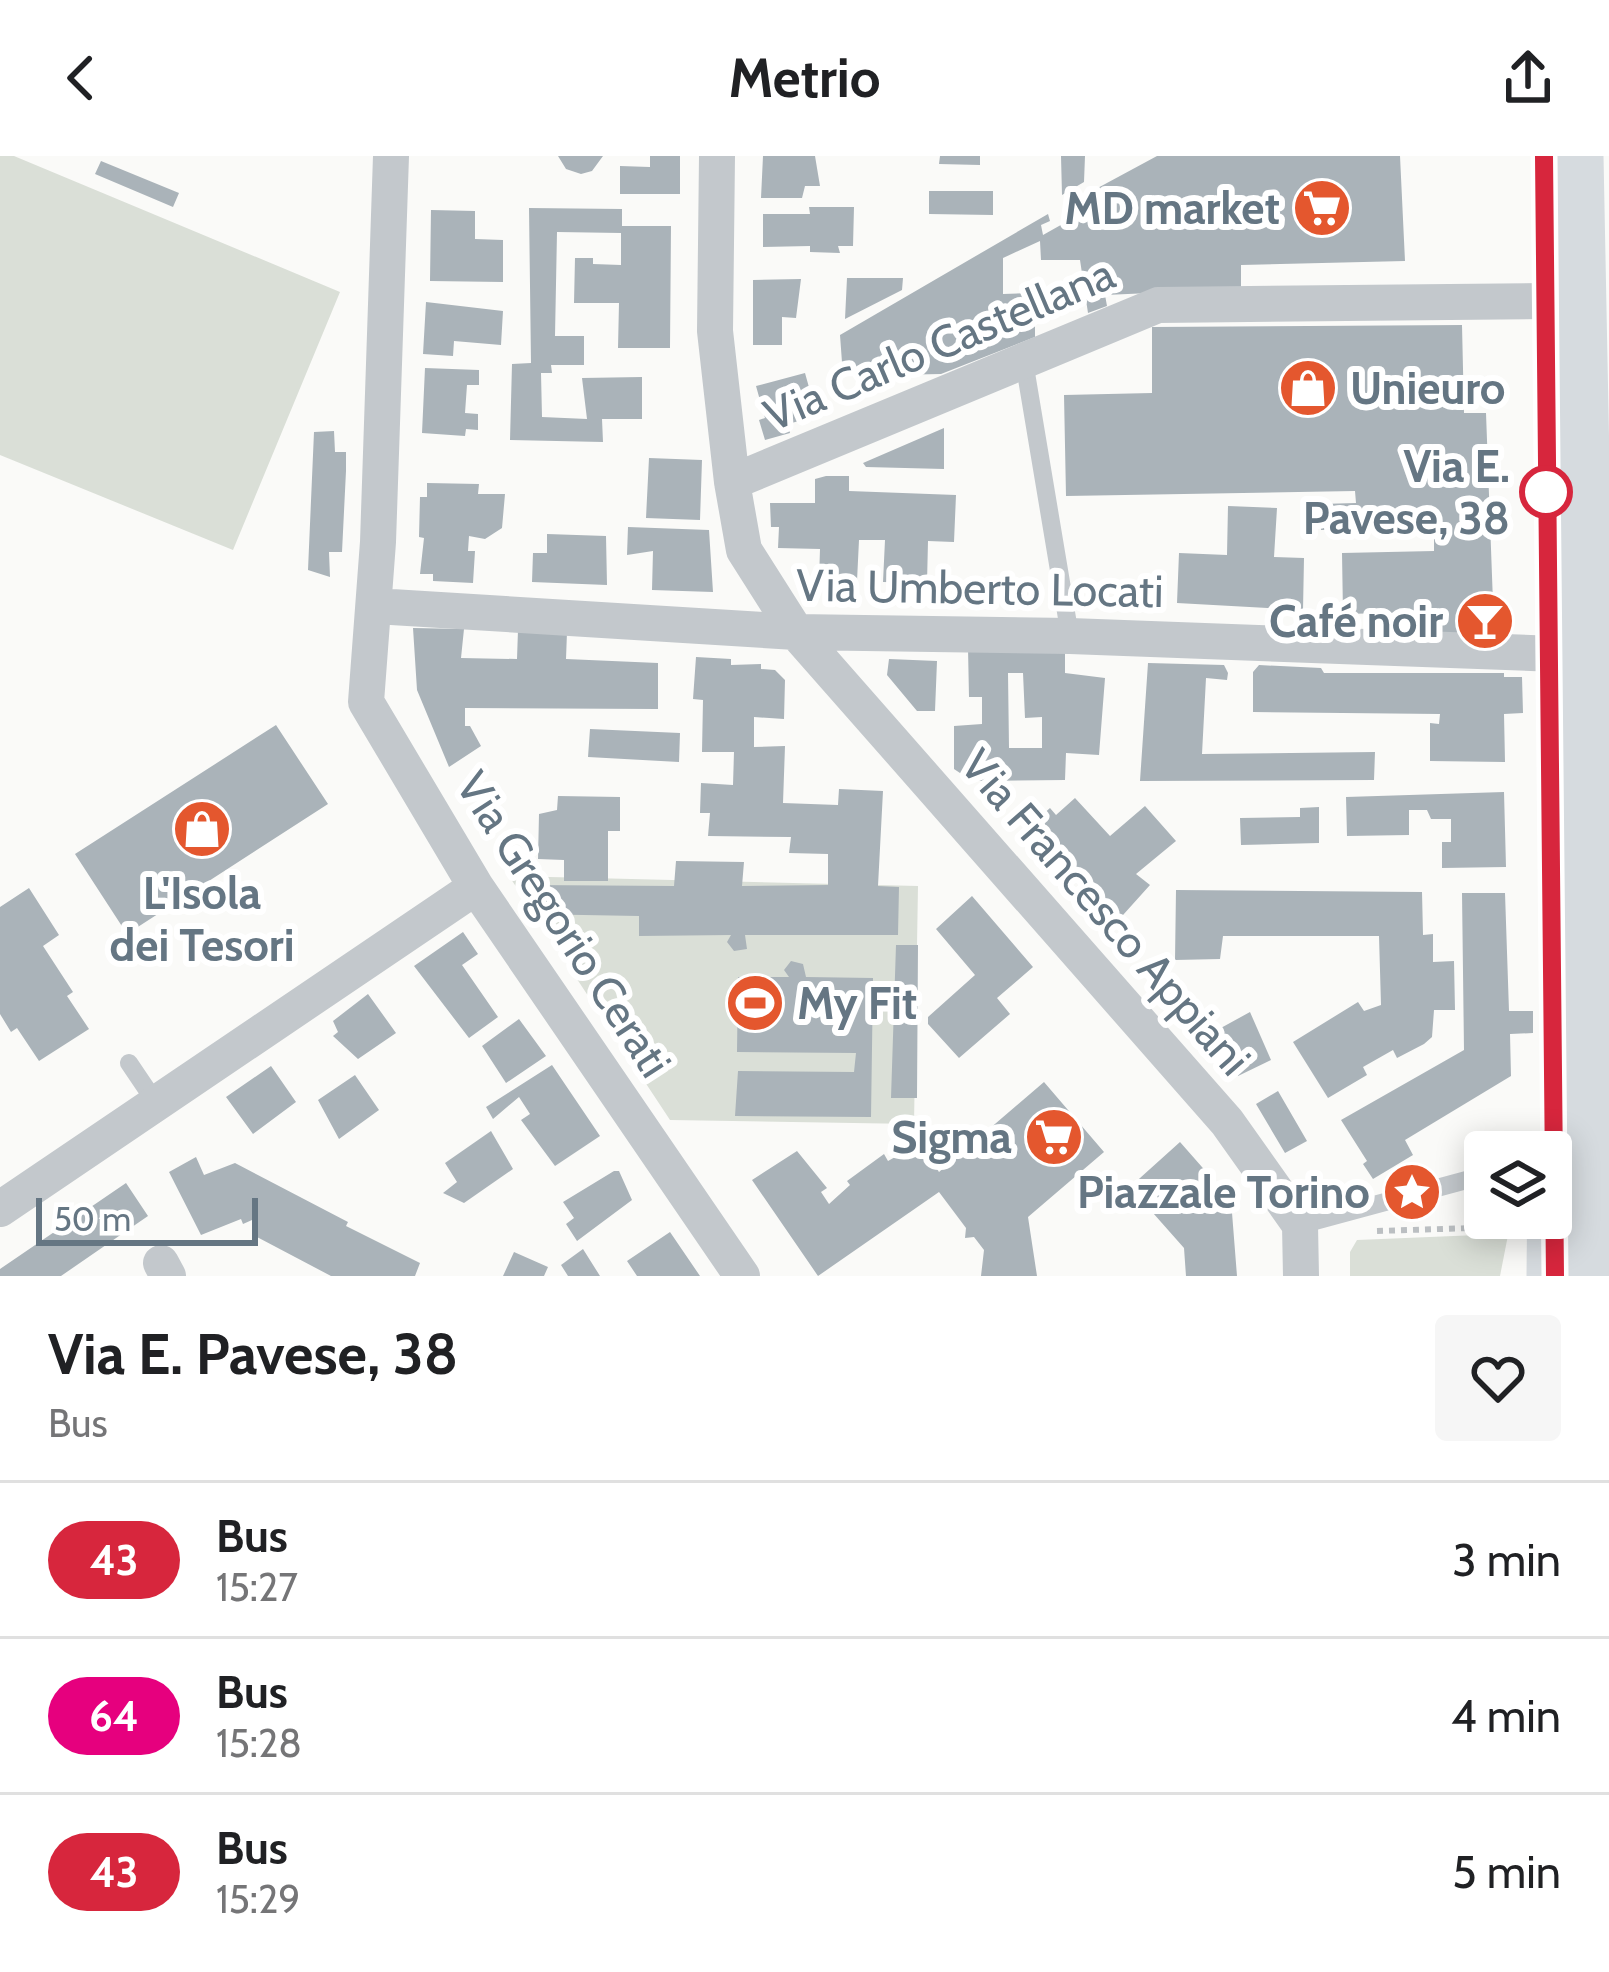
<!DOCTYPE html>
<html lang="en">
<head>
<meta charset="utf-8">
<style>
  :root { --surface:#fff; --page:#f6f6f6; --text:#202124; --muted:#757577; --line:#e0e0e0 }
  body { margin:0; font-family:Cabin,sans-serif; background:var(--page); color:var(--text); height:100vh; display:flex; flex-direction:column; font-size:45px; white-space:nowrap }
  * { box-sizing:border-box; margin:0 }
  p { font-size:39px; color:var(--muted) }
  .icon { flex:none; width:66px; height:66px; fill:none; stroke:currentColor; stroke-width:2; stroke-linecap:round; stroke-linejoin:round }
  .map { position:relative; height:1120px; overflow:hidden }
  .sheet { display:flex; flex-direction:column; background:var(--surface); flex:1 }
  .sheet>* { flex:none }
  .badge { padding:0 24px; border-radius:39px; font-size:42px; line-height:78px }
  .controls { position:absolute; left:1464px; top:975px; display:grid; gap:24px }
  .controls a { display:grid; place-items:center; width:108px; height:108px; border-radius:12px; background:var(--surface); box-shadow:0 6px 30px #0003; font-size:60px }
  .scale { position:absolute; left:36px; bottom:30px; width:222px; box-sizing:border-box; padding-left:12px; border:6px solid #657683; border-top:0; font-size:33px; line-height:42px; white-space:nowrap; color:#657683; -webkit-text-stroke:9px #fff; paint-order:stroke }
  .map>.badge { position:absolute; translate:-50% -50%; box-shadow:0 0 0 6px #fff }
  .round { display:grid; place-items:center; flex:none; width:126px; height:126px; border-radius:12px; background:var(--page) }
  .headline { display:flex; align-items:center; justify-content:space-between; height:204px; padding:0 48px }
  h1 { font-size:57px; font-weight:700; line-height:90px }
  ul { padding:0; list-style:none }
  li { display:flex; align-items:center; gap:36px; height:156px; padding:0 48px; border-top:3px solid var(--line) }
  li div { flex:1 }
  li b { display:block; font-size:45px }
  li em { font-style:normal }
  li .badge { min-width:132px; font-weight:700; text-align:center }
  header { display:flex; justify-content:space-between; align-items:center; height:156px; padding:0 48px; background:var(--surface); font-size:54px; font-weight:700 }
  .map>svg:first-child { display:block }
</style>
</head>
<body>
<header><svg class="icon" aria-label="back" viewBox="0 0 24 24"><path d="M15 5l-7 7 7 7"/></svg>Metrio<svg class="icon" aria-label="share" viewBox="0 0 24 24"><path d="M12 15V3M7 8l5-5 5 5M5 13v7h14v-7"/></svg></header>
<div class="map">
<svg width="1609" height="1120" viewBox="0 0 1609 1120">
  <rect width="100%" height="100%" fill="#fafaf8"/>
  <path fill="#dadfd7" d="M0,0H14L340,136L233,394L0,299Z
    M509,720L918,730L914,968L670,964Z
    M1499,1067L1509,1069V1074L1500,1120H1350V1096L1357,1084L1478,1079Z"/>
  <path fill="#aab3b9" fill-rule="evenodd" d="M558,0H603L592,15L581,18L566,13Z
    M650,0H680V38H620V10L650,11Z
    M763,0H815L820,30H805L802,42H761Z
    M940,0H980V9L939,8Z
    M1061,0H1085L1084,26L1062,39Z
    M1157,0H1400L1405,105L1241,109V133L1105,139L1107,150L1088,157L1080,104H1041L1040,85L1003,102V138L1035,137V181L941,218L843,220L840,179L1048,58L1050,65L1041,69L1043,79L1075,61L1068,48Z
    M101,5L179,37L173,51L95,18Z
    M929,35H993V59L929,58Z
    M809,51H854L853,90H838L840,97L810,96V90L763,91V58H810Z
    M529,52L622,53V70H671L670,192H618L619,147H574L575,102H593V108L621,109V77L557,76L555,180H584V209H551L552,217H541L542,261L587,263L582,222L642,221V263H602L603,286L510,284L512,208L531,207Z
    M431,54L475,55V83L503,84V126L430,125Z
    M847,122H903L902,134L845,163Z
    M801,123L796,162L782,161V189H753V124Z
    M426,146L503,155L501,189L454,185L453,200L423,198Z
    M1462,169L1464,257H1486L1494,474L1487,475V491H1436L1435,456L1343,458L1342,397L1434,395V372L1321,374L1320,348L1356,347L1355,335L1066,340L1064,239L1152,237V171Z
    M425,212L479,214V229H467L465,257L478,258V274L466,273L465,280L422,277Z
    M805,217L817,260L788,268L790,277L765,284L759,264L765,262L756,230Z
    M944,272V313L866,311L863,307Z
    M334,275L335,296H346V315L342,396H329L330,421L308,414L314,276Z
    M649,302L702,304L700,364L646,362Z
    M826,320H849V335L956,339L954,386L928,385L927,427L883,426L885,384H859L857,425L819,424L820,393L778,392L779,371H771L770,347H815V323Z
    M427,327L479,328L478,338H505L502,372L485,383L469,380L468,395H475L473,427L433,425V418H420L424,382L419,381L420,341H427Z
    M1228,350L1277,352L1274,401L1304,402L1303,454L1177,447L1179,397L1227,399Z
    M628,371L709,374L713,436L652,434L653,395L627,399Z
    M547,378L606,380L607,429L532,426L533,397H547Z
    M413,472L464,473L461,502L517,503L518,474L567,476L566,503L658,507V553L465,552V570H470L481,590L449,611L417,534Z
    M968,492L1065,496V517L1105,522L1099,599L1066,597L1065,624L976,625V618L963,619L954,613V570L982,568V541H969ZM1008,517H1023L1025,562L1042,561V592H1009Z
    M696,501L731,503V509L761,508V513L775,514L785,524L784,563L754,561V591L785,590L783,647L838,649L839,633L883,635L878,730L899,731L898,779H745L747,793L734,795L727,786L731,779L639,780V760L528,758L529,729L674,730L676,705L744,706L742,730L828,729V698L789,697L791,681L708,680L710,657H700L701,627L733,629L734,596H702L703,544L693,543Z
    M889,503L937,505L935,555H917L887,519Z
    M1148,507L1224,509L1228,517L1227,524L1206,522L1202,598L1375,596L1374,624L1140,625Z
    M1259,509L1321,512L1324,517H1504V521H1522L1523,557L1504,558L1505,606L1430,605V567L1439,568L1440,558L1253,556V516Z
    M276,569L328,648L127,778L75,698Z
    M590,573L680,577L679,606L588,601Z
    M1504,636L1506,711L1442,712V686H1451V663H1431L1427,654H1409V679L1347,680L1346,641Z
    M558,640L620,641V675H608V725H564V704L538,703L539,658L557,654Z
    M1075,642L1110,680L1145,650L1176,685L1136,718L1150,729L1114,769L1029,671L1050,652L1056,659Z
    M1319,651V687L1241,689L1240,662L1300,661V652Z
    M29,732L59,779L43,790L73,836L67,840L89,873L39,905L17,872L11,876L0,858V751Z
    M1176,734L1422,736L1423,779L1433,778V806L1454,805L1455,854H1434L1432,881L1424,888L1397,902L1393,894L1363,911L1367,919L1328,942L1293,886L1358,846L1364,855L1381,849L1379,780H1223L1220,803L1175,804Z
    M1462,737H1505L1509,855H1533V877L1510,878L1511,920L1405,984L1413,999L1373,1023L1363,1008L1367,1005L1341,964L1464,894Z
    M972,740L1033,811L997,842L1010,858L959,902L928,868V861L975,819L936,773Z
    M463,776L478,798L462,809L498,861L469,882L414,810Z
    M896,789H918L917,942H891Z
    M791,805L803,808L806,821L873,822L871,961L735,960L738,915L854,916L856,897L737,896L738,821H789L784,814Z
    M368,838L396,877L358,903L333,880L338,876L333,865Z
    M1250,856L1271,904L1238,920L1227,895L1208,904L1199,884Z
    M519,863L546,900L506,927L482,890Z
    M552,909L600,980L555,1010L521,964L530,958L519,941L493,963L486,951Z
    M271,910L296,946L253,978L226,941Z
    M355,919L379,954L339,983L318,944Z
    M1044,926L1104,996L1028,1061L1037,1120H981L984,1094L974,1081L965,1082L966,1072L939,1036L818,1120L752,1024L797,995L827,1032L821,1036L829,1048L850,1029L847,1025L884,998L888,1005L920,987L939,1016Z
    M1278,935L1307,985L1285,997L1256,948Z
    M491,975L513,1013L464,1047L443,1037L457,1026L445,1007Z
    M1180,986L1231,1044L1237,1120H1186L1184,1092L1130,1031Z
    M196,1001L204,1019L235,1007L348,1066L346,1070L420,1107L415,1120H331L257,1081L252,1064L243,1068L241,1063L201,1079L169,1016Z
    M614,1015H619L632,1044L577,1085L566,1068L574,1062L563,1046Z
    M126,1027L148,1060L61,1120H0V1113Z
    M670,1076L700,1120H637L627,1105Z
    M583,1093L600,1120H568L561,1109Z
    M514,1096L548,1111L544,1120H503Z"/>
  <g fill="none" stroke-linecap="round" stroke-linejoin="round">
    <path stroke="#bbbfc2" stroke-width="6" stroke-dasharray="6 6" stroke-linecap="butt" d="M1377,1075L1473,1072L1490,1062"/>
    <path stroke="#c3c8cc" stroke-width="18" d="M1024,205L1070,480
      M129,907L156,947
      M1300,1069L1485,1019"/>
    <path stroke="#c3c8cc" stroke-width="36" d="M391,0L378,386L366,546L476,731L742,1120
      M717,0L715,175L732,326L744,394L796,476L1227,966L1300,1069L1301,1120
      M732,326L1158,149L1545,145
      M375,450L796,476L1070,480L1584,499
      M0,1053L476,731
      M161,1107L168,1120"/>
    <path stroke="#d6dbdf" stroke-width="57" d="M1575,0L1597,1120
      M1555,1120L1556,1018"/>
  </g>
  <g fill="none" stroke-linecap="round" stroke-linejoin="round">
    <g stroke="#fff" stroke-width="27">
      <path id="line" d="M1544,0L1555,1120"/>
    </g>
    <use href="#line" stroke="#d7263d" stroke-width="18"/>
  </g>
  <defs>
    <g id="supermarket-disc" transform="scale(3)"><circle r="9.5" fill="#e4572e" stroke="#fff"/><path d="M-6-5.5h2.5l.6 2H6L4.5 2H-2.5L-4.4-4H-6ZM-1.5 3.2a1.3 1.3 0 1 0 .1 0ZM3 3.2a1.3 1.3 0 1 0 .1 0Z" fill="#fff"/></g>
    <g id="shop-disc" transform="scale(3)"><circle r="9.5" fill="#e4572e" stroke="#fff"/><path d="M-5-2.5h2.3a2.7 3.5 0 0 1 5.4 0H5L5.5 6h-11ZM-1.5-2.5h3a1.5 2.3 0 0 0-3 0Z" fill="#fff"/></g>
    <g id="bar-disc" transform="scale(3)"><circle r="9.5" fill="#e4572e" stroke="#fff"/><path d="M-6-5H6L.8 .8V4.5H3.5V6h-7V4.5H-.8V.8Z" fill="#fff"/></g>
    <g id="stadium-disc" transform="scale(3)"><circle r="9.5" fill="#e4572e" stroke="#fff"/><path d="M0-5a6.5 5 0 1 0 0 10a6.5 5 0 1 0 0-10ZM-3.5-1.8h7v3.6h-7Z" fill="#fff"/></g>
    <g id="sight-disc" transform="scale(3)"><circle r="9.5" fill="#e4572e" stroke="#fff"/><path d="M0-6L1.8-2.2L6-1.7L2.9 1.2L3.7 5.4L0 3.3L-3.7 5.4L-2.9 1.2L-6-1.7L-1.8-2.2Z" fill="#fff"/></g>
  </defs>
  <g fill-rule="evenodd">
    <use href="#supermarket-disc" x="1322" y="52"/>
    <use href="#shop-disc" x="1308" y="232"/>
    <use href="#bar-disc" x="1485" y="465"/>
    <use href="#shop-disc" x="202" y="673"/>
    <use href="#stadium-disc" x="755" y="847"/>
    <use href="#supermarket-disc" x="1054" y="981"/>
    <use href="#sight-disc" x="1412" y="1036"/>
  </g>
  <circle fill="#fff" stroke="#d7263d" stroke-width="6" cx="1546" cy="336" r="24"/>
  <g text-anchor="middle" stroke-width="12" stroke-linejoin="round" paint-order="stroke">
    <g font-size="45" font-weight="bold" fill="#657683" stroke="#fff" text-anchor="end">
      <text x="1280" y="68">MD market</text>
      <text x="1350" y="248" text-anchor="start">Unieuro</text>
      <text x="1443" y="481">Café noir</text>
      <text x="202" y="753" text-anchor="middle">L'Isola<tspan x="202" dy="52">dei Tesori</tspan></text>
      <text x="797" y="863" text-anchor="start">My Fit</text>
      <text x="1012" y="997">Sigma</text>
      <text x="1370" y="1052">Piazzale Torino</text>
    </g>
    <g font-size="45" fill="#657683" stroke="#fff">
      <text transform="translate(939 188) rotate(-23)" y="16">Via Carlo Castellana</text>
      <text transform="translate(980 432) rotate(1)" y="16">Via Umberto Locati</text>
      <text transform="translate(1106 756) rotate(49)" y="16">Via Francesco Appiani</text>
      <text transform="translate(564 768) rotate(57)" y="16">Via Gregorio Cerati</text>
    </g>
    <g font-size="45" font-weight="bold" fill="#657683" stroke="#fff" text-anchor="end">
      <text x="1510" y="326">Via E.<tspan x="1510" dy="52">Pavese, 38</tspan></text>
    </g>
  </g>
</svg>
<div class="controls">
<a><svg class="icon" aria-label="layers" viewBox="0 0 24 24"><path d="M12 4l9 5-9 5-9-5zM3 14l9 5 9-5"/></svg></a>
</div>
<div class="scale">50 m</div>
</div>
<section class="sheet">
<div class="headline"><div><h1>Via E. Pavese, 38</h1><p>Bus</p></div><a class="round"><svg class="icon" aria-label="heart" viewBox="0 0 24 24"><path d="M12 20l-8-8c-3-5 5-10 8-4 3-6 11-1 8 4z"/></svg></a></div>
<ul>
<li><span class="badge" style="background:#d7263d;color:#fff">43</span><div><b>Bus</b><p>15:27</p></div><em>3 min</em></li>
<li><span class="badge" style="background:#e6007e;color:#fff">64</span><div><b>Bus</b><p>15:28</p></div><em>4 min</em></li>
<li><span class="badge" style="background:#d7263d;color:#fff">43</span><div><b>Bus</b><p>15:29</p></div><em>5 min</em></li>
</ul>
</section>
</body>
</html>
